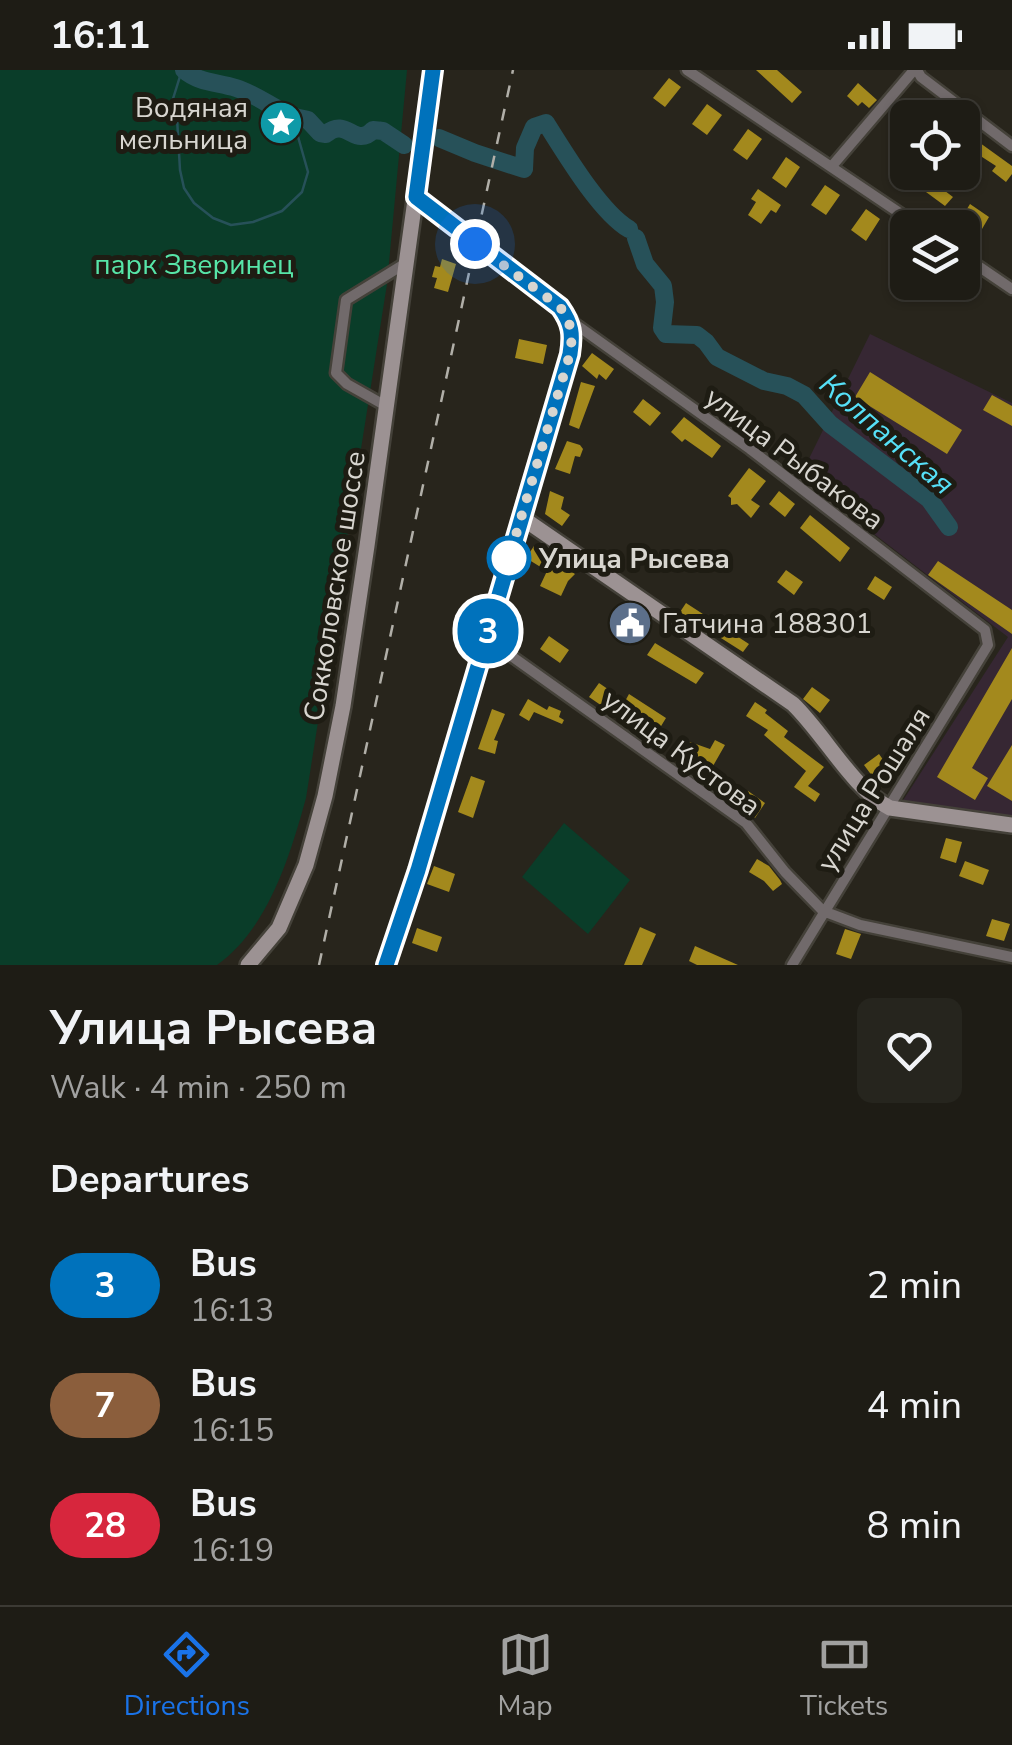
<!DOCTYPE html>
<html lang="en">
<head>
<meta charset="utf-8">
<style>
  :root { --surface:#1e1c15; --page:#26251e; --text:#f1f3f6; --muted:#a1a1a0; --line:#3c3a34; --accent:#1a73e8 }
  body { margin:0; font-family:"Nunito Sans",sans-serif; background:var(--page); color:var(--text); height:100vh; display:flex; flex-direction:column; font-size:38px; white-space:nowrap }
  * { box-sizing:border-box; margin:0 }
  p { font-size:32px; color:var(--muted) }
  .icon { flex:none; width:55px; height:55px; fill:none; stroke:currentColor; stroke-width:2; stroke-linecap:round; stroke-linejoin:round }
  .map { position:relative; height:895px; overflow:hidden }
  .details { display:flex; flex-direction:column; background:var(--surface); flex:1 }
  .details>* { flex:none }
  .badge { padding:0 20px; border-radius:32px; font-size:35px; line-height:65px }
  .buttons { position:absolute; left:890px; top:30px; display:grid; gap:20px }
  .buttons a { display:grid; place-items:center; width:90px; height:90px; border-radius:15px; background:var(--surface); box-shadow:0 2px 8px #0004,0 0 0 2px var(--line); font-size:50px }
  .you { position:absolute; width:50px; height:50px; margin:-25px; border:8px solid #fff; border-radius:50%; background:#1a73e8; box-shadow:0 0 0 15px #1a73e833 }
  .map>.badge { position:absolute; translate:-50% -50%; box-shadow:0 0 0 5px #fff }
  h2 { padding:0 50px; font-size:38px; line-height:90px }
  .round { display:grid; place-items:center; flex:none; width:105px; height:105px; border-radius:15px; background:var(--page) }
  .headline { display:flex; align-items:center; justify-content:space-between; height:170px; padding:0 50px }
  h1 { font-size:48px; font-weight:700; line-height:75px }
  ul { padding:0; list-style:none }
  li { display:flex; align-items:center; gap:30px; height:120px; padding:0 50px }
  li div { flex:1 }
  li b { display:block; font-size:38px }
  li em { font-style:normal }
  li .badge { min-width:110px; font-weight:700; text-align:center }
  .status { display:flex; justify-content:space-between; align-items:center; height:70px; padding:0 50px; background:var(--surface); direction:ltr }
  .status svg { height:28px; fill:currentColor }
  .tabs { display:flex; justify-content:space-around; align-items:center; height:140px; border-top:2px solid var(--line); background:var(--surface); font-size:28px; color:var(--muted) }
  .tabs a { display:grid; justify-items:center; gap:5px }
  .tabs .selected { color:var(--accent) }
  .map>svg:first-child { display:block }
</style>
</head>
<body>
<div class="status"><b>16:11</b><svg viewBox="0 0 49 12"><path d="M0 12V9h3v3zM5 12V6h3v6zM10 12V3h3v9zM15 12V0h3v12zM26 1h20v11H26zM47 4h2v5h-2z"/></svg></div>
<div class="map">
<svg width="1012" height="895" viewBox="0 0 1012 895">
  <rect width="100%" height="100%" fill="#28251c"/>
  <path fill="#362733" d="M870,264L1012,333V747L902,732L1008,567L800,407Z"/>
  <path fill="#0a3d29" d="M0,0H407L387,214L306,728C290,786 268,859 217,895H0Z
    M564,753L630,810L588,864L522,807Z"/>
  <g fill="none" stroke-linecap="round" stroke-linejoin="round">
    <path stroke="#275159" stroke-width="2.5" d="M182,0L172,32L177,48L180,100L184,118L194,133L213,148L231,155L253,152L282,141L302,122L308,102L297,63L298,49
      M373,60L376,54L381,53L390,66"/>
    <path stroke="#275159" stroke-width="18" d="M184,0C199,13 217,12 236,18C262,26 280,46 308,50L320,63L326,64C347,46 355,79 373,60L383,61L404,75
      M439,68L475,83L524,99L525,78L534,57L546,53C565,83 600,142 629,159
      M636,168L645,194L663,216L665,232L662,258L666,264L697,265L706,272L717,287L764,311L787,316L804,325L830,354L929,429L949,457"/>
  </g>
  <path fill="#a3891d" d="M756,0H777L802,22L792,33Z
    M669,8L681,17L665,37L653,28Z
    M858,13L877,30L869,38L862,32L858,36L847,26Z
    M707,34L722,45L707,65L692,54Z
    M748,59L762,69L747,90L733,80Z
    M962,60L1012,96V104L1006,112L992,101L996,96L962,74Z
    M786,87L800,97L786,118L772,108Z
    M912,102H920L953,127L945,136L907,108Z
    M825,115L840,125L826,145L811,135Z
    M758,119L781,135L776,143L771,140L761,154L748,145L756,132L751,129Z
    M970,134L989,147L982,159L962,147Z
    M866,139L880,149L866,171L851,160Z
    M442,189L456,194L448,222L434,218L437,208L432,207L435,196L440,197Z
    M519,269L547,275L543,294L515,288Z
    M592,283L614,299L606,310L599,304L597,309L582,296Z
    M870,302L962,360L947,384L855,327Z
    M581,312L595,316L579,359L569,355L570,351Z
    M992,325L1012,336V356L983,340Z
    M643,329L661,343L650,356L633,342Z
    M684,347L721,376L712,388L685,369L682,372L671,362Z
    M567,371L580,375L583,379L580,387L575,386L570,404L555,399Z
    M749,398L766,411L751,430L760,436L751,448L737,434L731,435V428L728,426Z
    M550,421L564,427L561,439L570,445L562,456L545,444Z
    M779,421L795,434L785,447L769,434Z
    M810,445L850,478L840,492L800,458Z
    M534,476L575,504L568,511L561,526L540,516L547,501L526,488Z
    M938,491L1012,540V564L928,505Z
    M786,500L803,512L794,525L777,512Z
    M875,506L892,517L884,530L867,519Z
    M686,533L749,574L743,582L680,542Z
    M549,566L569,580L560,593L540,579Z
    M655,573L704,603L696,614L647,585Z
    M1012,578V629L972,698L988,708L975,730L937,707Z
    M599,613L615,624L605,638L589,627Z
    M812,617L830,630L820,643L803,629Z
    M629,624L666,648L655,666L618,644Z
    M528,629L547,640L549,636L561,641L559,647L564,650L562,654L534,642L529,651L519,645Z
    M755,632L767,640L765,643L788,661L784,667L824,697L808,716L820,724L815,732L794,717L806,701L764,665L768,660L746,646Z
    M492,639L505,644L494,670L498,671L495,684L478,679Z
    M715,670L725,675L709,703L699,698L704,691L686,684L690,672L710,679Z
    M1012,675V731L987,716Z
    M879,684L896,708L881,718L864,695Z
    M471,706L485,711L473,748L458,742Z
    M748,721L765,733L755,748L738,736Z
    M946,768L962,772L956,793L940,788Z
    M757,789L769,796L780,810L782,814L773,821L764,811L749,802Z
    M965,791L989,800L983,815L959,806Z
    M434,796L455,804L449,822L427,814Z
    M992,849L1010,854L1004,871L986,866Z
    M640,857L656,864L642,895H624Z
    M417,858L442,867L437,882L412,873Z
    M845,859L861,864L851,889L836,884Z
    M695,876L738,895H697L689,891Z"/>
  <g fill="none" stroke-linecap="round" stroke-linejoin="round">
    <g stroke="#444139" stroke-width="15">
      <path id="minor" d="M687,0L922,158
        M917,0L921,7L1012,76
        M832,96L914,0
        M962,185L1012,219
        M571,251L750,379L985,560L988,575L792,895
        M386,336L347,314L336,303L346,230L406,193
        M486,568L746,753L785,802L823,841L860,855L1012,887"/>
    </g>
    <g stroke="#444139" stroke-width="18">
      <path id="tertiary" d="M386,895L400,859L426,771L521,447"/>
    </g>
    <g stroke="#444139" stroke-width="20">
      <path id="secondary" d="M416,127L560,237L570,251L573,266L570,285L521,447L793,634C825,665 853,719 890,738L1012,755
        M248,895L279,858L306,795L325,726L343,636L367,476L433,0"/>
    </g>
    <use href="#minor" stroke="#716a6b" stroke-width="10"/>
    <use href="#tertiary" stroke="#716a6b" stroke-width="12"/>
    <use href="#secondary" stroke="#9c9293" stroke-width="15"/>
    <path stroke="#b1afa8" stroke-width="2.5" stroke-dasharray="12 12" stroke-linecap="butt" d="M319,895L513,0"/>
  </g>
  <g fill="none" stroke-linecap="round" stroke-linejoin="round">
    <g stroke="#fff" stroke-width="22">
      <path id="line" d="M386,895L418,800L570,284C573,264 572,254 560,237L416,127L433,0"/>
    </g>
    <use href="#line" stroke="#0072bc" stroke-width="15"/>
    <path stroke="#d8d6d0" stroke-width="10" stroke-dasharray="0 18" d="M475,174L560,237C572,254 573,264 570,284L509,488"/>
  </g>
  <defs>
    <g id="sight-disc" transform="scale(2.25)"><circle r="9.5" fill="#0f9aa8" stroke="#1e1c13"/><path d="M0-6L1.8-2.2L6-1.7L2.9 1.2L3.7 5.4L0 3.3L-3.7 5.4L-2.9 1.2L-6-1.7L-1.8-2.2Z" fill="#fff"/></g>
    <g id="civic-disc" transform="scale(2.25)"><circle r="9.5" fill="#5c6f8a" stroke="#1e1c13"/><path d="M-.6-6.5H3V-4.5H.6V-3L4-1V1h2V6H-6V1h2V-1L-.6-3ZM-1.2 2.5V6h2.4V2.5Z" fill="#fff"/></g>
  </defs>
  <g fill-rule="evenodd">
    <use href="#sight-disc" x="281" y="53"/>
    <use href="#civic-disc" x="630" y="553"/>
  </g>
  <circle fill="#fff" stroke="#0072bc" stroke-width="5" cx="509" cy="488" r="20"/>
  <g text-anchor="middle" stroke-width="10" stroke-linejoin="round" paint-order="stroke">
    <g font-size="28" fill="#d8d6d0" stroke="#1e1c13" text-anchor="end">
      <text x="248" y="47">Водяная<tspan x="248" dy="32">мельница</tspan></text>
      <text x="662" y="563" text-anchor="start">Гатчина 188301</text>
    </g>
    <g font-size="28" fill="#57e5a8" stroke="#1e1c13">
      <text x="194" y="204">парк Зверинец</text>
    </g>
    <g font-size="28" fill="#d8d6d0" stroke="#1e1c13">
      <text transform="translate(795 388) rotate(37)" y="10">улица Рыбакова</text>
      <text transform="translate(334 516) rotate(-81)" y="10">Сокколовское шоссе</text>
      <text transform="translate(682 682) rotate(37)" y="10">улица Кустова</text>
      <text transform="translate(873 719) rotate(-58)" y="10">улица Рошаля</text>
    </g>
    <g font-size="28" font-weight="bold" fill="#d8d6d0" stroke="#1e1c13" text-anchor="start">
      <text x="539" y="498">Улица Рысева</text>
    </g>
    <g font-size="30" font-style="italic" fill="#56e0f7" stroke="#1e1c13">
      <text transform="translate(887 364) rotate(41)" y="10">Колпанская</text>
    </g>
  </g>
</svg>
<div class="buttons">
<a><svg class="icon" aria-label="locate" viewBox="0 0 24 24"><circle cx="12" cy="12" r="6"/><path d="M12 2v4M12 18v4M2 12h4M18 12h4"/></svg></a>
<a><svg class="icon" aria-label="layers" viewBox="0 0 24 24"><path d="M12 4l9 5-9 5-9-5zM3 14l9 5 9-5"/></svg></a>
</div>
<div class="you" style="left:475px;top:174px"></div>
<b class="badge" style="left:488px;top:561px;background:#0072bc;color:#fff">3</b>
</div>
<section class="details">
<div class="headline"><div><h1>Улица Рысева</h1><p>Walk · 4 min · 250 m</p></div><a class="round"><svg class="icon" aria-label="heart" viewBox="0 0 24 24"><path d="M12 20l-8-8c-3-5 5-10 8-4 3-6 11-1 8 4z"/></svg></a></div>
<h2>Departures</h2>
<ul>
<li><span class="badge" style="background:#0072bc;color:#fff">3</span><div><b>Bus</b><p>16:13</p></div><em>2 min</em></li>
<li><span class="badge" style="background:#8b5e3c;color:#fff">7</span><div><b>Bus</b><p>16:15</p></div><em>4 min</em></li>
<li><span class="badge" style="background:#d7263d;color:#fff">28</span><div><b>Bus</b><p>16:19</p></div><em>8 min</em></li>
</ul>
</section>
<nav class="tabs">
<a class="selected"><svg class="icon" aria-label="directions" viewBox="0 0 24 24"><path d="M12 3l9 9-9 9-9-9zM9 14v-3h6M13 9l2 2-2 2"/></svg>Directions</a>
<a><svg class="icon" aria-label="map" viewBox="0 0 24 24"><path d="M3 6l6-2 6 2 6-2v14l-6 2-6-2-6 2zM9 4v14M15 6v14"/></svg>Map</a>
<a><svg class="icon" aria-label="tickets" viewBox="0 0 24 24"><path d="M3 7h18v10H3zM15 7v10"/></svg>Tickets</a>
</nav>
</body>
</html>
